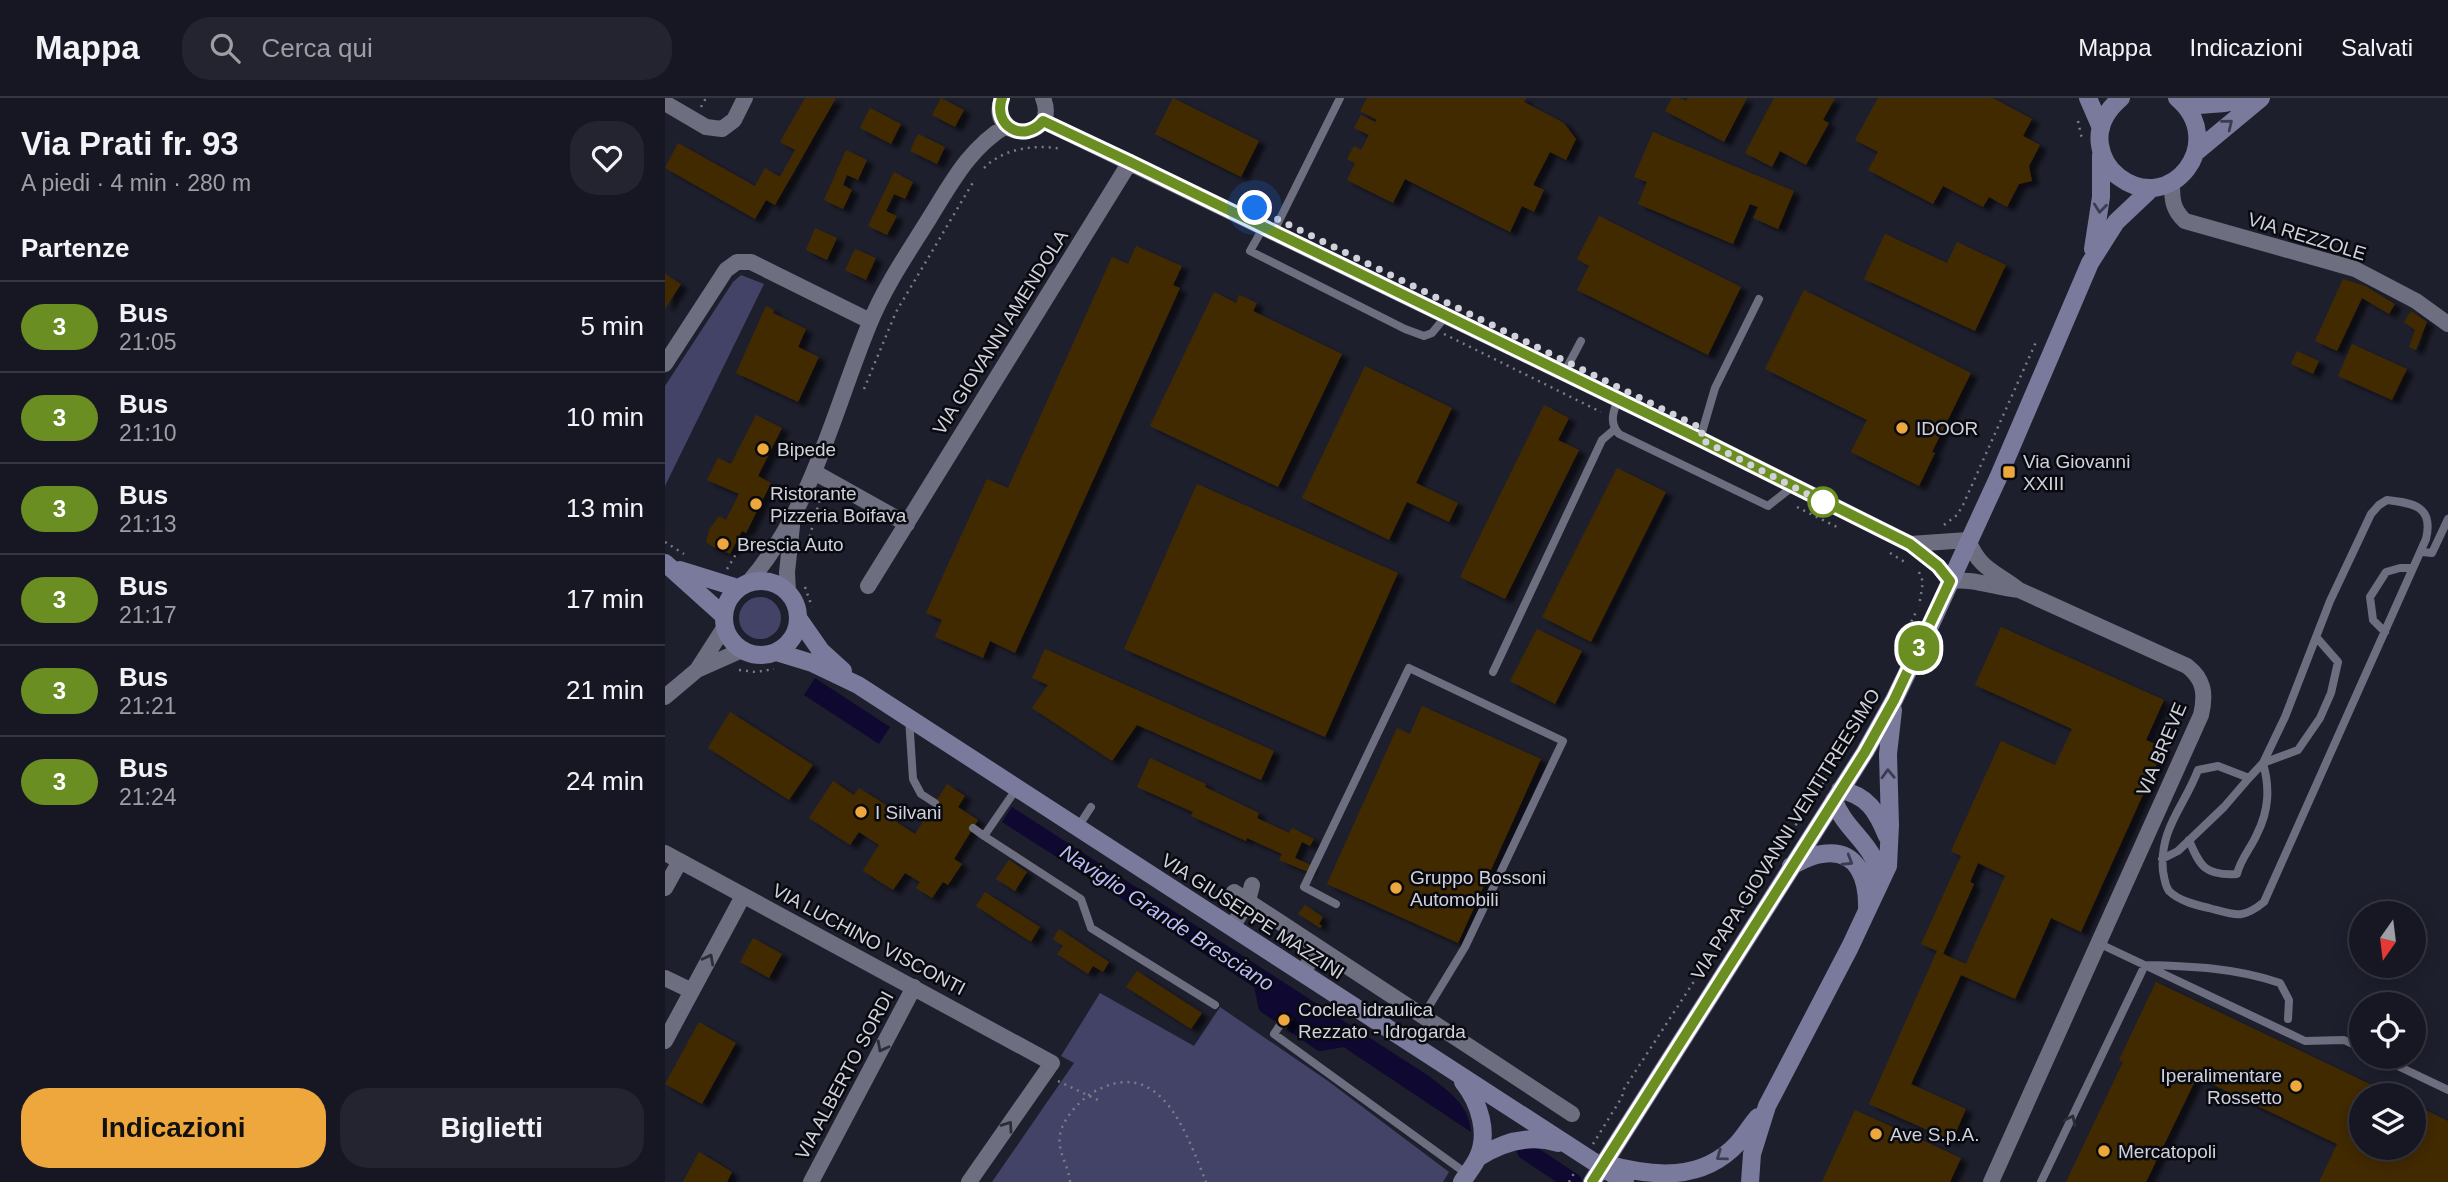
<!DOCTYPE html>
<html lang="it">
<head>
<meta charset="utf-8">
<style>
  :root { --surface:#161722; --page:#23242f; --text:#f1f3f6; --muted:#9e9fa5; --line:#353640; --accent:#eea73c }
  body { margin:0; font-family:Helvetica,sans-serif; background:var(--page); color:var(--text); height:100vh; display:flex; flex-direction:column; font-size:26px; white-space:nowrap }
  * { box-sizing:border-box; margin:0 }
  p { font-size:23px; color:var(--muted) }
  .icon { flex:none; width:38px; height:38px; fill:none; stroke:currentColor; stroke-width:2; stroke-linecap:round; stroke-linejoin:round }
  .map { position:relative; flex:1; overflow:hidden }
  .side { display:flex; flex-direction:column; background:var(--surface); width:665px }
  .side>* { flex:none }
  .badge { padding:0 14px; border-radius:23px; font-size:24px; line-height:46px }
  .needle { width:46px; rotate:194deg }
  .tools { position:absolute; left:1684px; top:803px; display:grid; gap:14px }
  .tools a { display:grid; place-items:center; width:77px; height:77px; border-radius:50%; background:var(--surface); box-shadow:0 4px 18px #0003,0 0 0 2px var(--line); font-size:35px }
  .you { position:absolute; width:35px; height:35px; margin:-18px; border:5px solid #fff; border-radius:50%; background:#1a73e8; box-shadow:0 0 0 10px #1a73e833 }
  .map>.badge { position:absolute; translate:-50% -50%; box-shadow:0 0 0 4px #fff }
  h2 { padding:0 21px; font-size:26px; line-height:63px }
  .round { display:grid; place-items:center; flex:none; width:74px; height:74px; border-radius:28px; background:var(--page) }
  .head { display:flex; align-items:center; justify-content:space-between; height:119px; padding:0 21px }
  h1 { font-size:33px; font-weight:800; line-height:52px }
  .primary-button { display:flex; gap:14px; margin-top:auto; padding:14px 21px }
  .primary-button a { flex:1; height:80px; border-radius:28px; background:var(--accent); color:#111; font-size:28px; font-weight:800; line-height:80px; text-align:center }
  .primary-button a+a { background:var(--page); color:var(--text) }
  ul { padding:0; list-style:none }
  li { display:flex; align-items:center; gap:21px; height:91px; padding:0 21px; border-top:2px solid var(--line) }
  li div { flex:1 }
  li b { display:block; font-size:26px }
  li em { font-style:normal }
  li .badge { min-width:77px; font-weight:700; text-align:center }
  header { display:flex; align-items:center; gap:42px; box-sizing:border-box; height:98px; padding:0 35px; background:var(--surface); border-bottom:2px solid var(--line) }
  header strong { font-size:33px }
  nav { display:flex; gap:38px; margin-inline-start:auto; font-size:24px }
  .search { width:490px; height:63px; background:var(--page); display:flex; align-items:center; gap:18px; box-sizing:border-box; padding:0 24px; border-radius:28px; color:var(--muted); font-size:26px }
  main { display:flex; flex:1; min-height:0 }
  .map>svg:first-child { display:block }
</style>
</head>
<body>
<header>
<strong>Mappa</strong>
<div class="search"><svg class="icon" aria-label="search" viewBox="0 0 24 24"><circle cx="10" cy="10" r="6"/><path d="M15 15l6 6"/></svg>Cerca qui</div>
<nav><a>Mappa</a><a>Indicazioni</a><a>Salvati</a></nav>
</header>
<main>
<section class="side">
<div class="head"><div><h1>Via Prati fr. 93</h1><p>A piedi · 4 min · 280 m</p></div><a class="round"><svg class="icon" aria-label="heart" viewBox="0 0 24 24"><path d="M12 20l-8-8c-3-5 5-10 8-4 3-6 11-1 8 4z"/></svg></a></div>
<h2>Partenze</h2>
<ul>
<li><span class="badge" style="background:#6b8e23;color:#fff">3</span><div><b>Bus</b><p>21:05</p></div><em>5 min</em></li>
<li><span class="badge" style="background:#6b8e23;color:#fff">3</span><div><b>Bus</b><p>21:10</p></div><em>10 min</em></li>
<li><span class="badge" style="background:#6b8e23;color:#fff">3</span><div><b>Bus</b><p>21:13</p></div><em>13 min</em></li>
<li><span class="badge" style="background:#6b8e23;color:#fff">3</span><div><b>Bus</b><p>21:17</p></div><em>17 min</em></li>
<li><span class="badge" style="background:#6b8e23;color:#fff">3</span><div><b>Bus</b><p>21:21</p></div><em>21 min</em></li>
<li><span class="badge" style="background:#6b8e23;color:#fff">3</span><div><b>Bus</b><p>21:24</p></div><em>24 min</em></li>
</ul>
<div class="primary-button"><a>Indicazioni</a><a>Biglietti</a></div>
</section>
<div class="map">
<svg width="1783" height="1084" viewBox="0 0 1783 1084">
  <defs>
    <filter id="shadow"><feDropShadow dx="7" dy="4.5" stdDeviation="2" flood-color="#0009"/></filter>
  </defs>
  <rect width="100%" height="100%" fill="#1e1f2d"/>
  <path fill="#434368" d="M76,177L99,186L0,388V288L68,184Z
    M74 520a21 21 0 1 1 42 0a21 21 0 1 1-42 0Z
    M435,895L529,948L555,909L663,983L784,1074L778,1084H327L409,965L396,958Z"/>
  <path fill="#0f0831" d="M150,580L225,629L214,646L139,597Z
    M347,709L764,978C784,994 804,1006 806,1034L440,790L337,724Z"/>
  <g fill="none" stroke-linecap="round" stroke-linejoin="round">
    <path stroke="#0f0831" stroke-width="18" d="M597,882L602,907L656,944L685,939
      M861,1053L908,1084"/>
  </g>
  <path fill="#432b06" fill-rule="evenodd" filter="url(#shadow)" d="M140,0H171L110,107L101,102L90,121L0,70L13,45L90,88L100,70L115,79L130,52L115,44Z
    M276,0L299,12L290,29L267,17Z
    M508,0L594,43L576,79L490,36Z
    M702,0H861L859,4L899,25L911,41L901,62L885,54L868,87L879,92L869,114L857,108L845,134L740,81L728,105L682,82L690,65L682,61L689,48L696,52L704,37L689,30L696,17L710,24L712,22L695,13Z
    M1007,0H1015L1021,3L1023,0H1082L1059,44L1000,13Z
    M1109,0H1170L1158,22L1164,25L1141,67L1115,53L1107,69L1080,55Z
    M1213,0H1328L1367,21L1358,38L1375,47L1364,68L1367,83L1354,86L1342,109L1324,99L1318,109L1278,88L1268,106L1203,72L1213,54L1190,42Z
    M205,10L236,26L226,46L195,30Z
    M988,34L1129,93L1113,131L1088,120L1093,109L1085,106L1068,146L973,106L982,84L969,79Z
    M253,36L280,49L272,66L245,53Z
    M181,52L202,62L193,82L182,77L178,87L187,92L178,111L159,102Z
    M229,74L248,84L240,101L229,96L221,113L232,118L222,137L203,128Z
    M934,118L1076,189L1043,257L912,192L924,168L912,161Z
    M150,130L172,140L162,162L141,152Z
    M1220,136L1282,165L1292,144L1341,167L1310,233L1199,181Z
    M471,148L517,168L508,187L515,190L350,555L325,543L318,560L270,539L277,522L261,515L322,381L343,390L447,159L463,166Z
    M190,151L211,160L201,182L180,172Z
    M0,176L16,186L0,211Z
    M1678,181L1700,188L1730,206L1724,216L1697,200L1672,253L1650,243Z
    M1139,192L1306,275L1267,354L1270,355L1254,388L1186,354L1202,322L1100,271Z
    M549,194L571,205L574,197L592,205L588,213L677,256L613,389L485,328Z
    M101,208L109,212L108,215L141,231L133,249L154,259L133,304L71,275Z
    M1746,213L1762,224L1751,252L1744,249L1750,232L1739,224Z
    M1687,246L1742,271L1727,302L1673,278Z
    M1632,253L1654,263L1648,276L1626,266Z
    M700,268L787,310L751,385L793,405L784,424L742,404L724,442L637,400Z
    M879,307L904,320L893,342L914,352L840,501L795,479Z
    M91,317L117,330L93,378L106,385L81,435L77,433L65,456L53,451V452L41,444L44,432L54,418L61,422L74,396L42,382L53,360L66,366Z
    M952,370L1001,394L926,544L877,519Z
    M532,386L733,475L660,639L459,551Z
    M1336,529L1499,602L1481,642L1499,650L1416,834L1386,820L1350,901L1296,877L1246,986L1301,1011L1287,1043L1204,1006L1272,853L1256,846L1296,758L1286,753L1336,643L1390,667L1407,631L1310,587ZM1313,765L1340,778L1301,866L1278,856L1309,786L1305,784Z
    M872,531L917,553L890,606L845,583Z
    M380,551L609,653L596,682L472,627L447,663L367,610L383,587L367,580Z
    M757,608L876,661L793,845L662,786L732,630L745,636Z
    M65,614L148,667L124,702L43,650Z
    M485,660L541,686L540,689L594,715L592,720L624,735L627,730L649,741L645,748L637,744L630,760L646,767L643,774L614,762L617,756L582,740L581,743L526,718L528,714L472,689Z
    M168,683L189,697L194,690L226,710L221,717L250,736L282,686L300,698L293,709L313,722L289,761L297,766L283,787L278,784L267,800L251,790L255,784L240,775L228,792L198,773L214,747L194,734L185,747L144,720Z
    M344,762L362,774L350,793L331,781Z
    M320,794L375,829L366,844L311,808Z
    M640,807L658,819L654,826L657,828L655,830L633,816Z
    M394,831L444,864L438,874L428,868L423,876L392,856L398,848L388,841Z
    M88,840L117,856L104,880L75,864Z
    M472,873L537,915L526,931L461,889Z
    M1491,884L1730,998H1696V1050H1748V1006L1783,1023V1084H1654L1672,1046L1532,979L1481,1084H1401L1458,964L1454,962Z
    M618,913L628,921L621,931L610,924Z
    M34,924L71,945L37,1006L0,986Z
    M1190,1012L1296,1060L1285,1084H1157Z
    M34,1054L67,1074L62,1084H18Z"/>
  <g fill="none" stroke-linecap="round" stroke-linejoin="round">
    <path stroke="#7b7c88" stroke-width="2.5" stroke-dasharray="2 5" stroke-linecap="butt" d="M36,9L41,0
      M1413,23L1417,41
      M319,70C339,50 370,46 397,51
      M779,236L936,314
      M199,291L231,214L310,81
      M1132,409L1172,429
      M1279,427L1292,417L1298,407L1371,244
      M0,444L19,456
      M141,452L155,401
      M1225,455L1243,466
      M62,471L80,441L93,446
      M1254,474L1258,484L1254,508
      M140,489L147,509
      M1231,555L1251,514
      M74,572L91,574L109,571
      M393,983L437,1004
      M928,1046L957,999L959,991L1186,642
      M405,1084C404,1068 392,1054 395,1037C397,1022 414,1003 427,995C495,955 521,1034 541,1084
      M904,1084L911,1072"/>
    <path stroke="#6d6e7f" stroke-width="8" d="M598,130L585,153L740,231L759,238L767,235L781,218
      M608,135L675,0
      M899,275L916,243
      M953,301C948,314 944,325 954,336L1103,408L1127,389
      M1035,341L1050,290L1094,201
      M1722,402C1748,405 1769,408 1761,441L1599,804C1577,822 1570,817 1544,810C1531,807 1514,803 1504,793C1500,788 1499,779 1498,773C1494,731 1519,709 1533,672L1553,668L1584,680L1598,665L1620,619L1665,503L1706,416L1714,407Z
      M1757,454L1767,455L1783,421
      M1720,534L1708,522L1705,499L1721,474L1735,470H1748
      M828,574L937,342L950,331
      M244,620L248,681L256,696L270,705
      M413,729L426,709
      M308,730L319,738L352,690
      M319,738L416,801L426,830L550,907
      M1524,742C1535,769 1541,778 1572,776C1576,760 1586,750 1592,736C1604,712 1605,690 1598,665L1633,652L1655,620L1666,595L1673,564L1652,540
      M1497,761L1513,753L1559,709L1584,680
      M671,806L639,789L744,570L898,643L800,849L758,918
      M1433,845L1640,943L1679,942L1696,950
      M615,927L609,936L802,1076
      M1714,959L1783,992
      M1376,1084L1480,867C1526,868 1572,870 1615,885L1624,902L1623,921"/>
    <path stroke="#6d6e7f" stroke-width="16" d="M337,0C320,45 396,44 378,0
      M0,5L41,29L57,31L69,22L80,0
      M378,23L1035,341L1245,446L1273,468L1285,483C1309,480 1330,490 1354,492
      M1507,84C1507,101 1507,111 1520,123L1690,171L1751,203L1783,226
      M0,266L61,172L72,164H86L205,223
      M149,374L242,426
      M1245,446L1303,442C1315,472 1330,473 1354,492L1522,568C1539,581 1541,596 1536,617L1326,1084
      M83,485C147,411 168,315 204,227C220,187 245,152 267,116C288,82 306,49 341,28
      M203,488L465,64
      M123,495L122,474L127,428
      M32,572L59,530
      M0,599L32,572L77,552
      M0,755L387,965L304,1084
      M0,790L15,763
      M569,794L907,1016
      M567,829L583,803L587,787
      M637,875L654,850
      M0,880L27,893
      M0,943L78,798
      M146,1084L249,889"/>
    <path stroke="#797a9c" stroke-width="18" d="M1423,0L1436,30
      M1456,0C1442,12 1432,28 1435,47C1437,60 1443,71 1454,79C1506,118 1564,44 1512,0
      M1521,8L1560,5L1587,0
      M1531,54L1596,0
      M1428,151L1436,99V57
      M0,465L58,517
      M15,472L73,490
      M59 520a37 37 0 1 1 74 0a37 37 0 1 1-74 0Z
      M133,520L156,553L178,573
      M111,554L147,565L193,587L960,1084
      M1175,692C1203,697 1212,714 1222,738
      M1169,702C1180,736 1218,749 1213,789
      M1126,768C1136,763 1146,757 1157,756C1194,750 1203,783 1202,812
      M814,1059C838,1044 865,1036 893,1045
      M941,1066C988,1079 1037,1084 1073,1045C1080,1037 1086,1027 1093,1019
      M797,1084C802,1076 808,1069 812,1061C825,1036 814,1004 798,984
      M927,1084L1200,654L1229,602L1264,530L1333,380L1425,165L1451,124L1487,90
      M1085,1084L1087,1056L1102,1008L1185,849L1223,768L1225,727L1223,656L1228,612"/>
  </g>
  <defs><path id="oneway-chevron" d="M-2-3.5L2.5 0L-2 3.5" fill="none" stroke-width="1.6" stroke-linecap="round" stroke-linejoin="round" transform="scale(1.75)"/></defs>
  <g stroke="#3b3c4f">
    <use href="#oneway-chevron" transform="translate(1563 26) rotate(-39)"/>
    <use href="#oneway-chevron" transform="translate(1435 110) rotate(96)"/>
    <use href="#oneway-chevron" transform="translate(1223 676) rotate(-92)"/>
    <use href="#oneway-chevron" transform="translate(1183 763) rotate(31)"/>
    <use href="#oneway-chevron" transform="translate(1056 1058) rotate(144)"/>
  </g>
  <g stroke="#2c2d37">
    <use href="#oneway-chevron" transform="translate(44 861) rotate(-62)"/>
    <use href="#oneway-chevron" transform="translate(217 949) rotate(118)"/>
    <use href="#oneway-chevron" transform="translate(1406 1022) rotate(-64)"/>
    <use href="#oneway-chevron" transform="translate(343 1028) rotate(-55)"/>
  </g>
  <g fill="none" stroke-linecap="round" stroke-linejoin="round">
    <g stroke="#fff" stroke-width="16">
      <path id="line" d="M337,0C327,28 359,46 378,23L465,64L1035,341L1245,446L1273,468L1285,483L1229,602L1200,654L927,1084"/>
    </g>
    <use href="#line" stroke="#6b8e23" stroke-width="10"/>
    <path stroke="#d1d1db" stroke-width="7" stroke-dasharray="0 12.6" d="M590,110L1038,331L1035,341L1168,409L1158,404"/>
  </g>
  <g fill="#eea73c" stroke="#090a10" stroke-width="2.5">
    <circle cx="1237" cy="330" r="7"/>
    <circle cx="98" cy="351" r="7"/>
    <rect x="1337" y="367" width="14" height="14" rx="3.5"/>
    <circle cx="91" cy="406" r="7"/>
    <circle cx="58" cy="446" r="7"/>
    <circle cx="196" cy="714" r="7"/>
    <circle cx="731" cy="790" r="7"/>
    <circle cx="619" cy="922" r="7"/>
    <circle cx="1631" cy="988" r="7"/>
    <circle cx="1211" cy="1036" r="7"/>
    <circle cx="1439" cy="1053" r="7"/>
  </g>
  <circle fill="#fff" stroke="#6b8e23" stroke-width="3.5" cx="1158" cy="404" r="14"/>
  <g text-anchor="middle" stroke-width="5" stroke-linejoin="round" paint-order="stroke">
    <g font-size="19" fill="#d1d1db" stroke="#090a10">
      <text transform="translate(1642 138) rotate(17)" y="7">VIA REZZOLE</text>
      <text transform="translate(335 234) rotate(-58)" y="7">VIA GIOVANNI AMENDOLA</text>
      <text transform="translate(1496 651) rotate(-67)" y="7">VIA BREVE</text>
      <text transform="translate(1120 736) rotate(-58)" y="7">VIA PAPA GIOVANNI VENTITREESIMO</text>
      <text transform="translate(588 818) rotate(33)" y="7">VIA GIUSEPPE MAZZINI</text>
      <text transform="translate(204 841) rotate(28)" y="7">VIA LUCHINO VISCONTI</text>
      <text transform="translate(179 977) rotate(-62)" y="7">VIA ALBERTO SORDI</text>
    </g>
    <g font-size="19" fill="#d1d1db" stroke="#090a10" text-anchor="start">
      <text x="1251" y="337">IDOOR</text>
      <text x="112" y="358">Bipede</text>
      <text x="1358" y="370">Via Giovanni<tspan x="1358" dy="22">XXIII</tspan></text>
      <text x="105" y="402">Ristorante<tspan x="105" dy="22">Pizzeria Boifava</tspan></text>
      <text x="72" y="453">Brescia Auto</text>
      <text x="210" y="721">I Silvani</text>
      <text x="745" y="786">Gruppo Bossoni<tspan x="745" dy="22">Automobili</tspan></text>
      <text x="633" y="918">Coclea idraulica<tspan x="633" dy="22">Rezzato - Idrogarda</tspan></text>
      <text x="1617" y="984" text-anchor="end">Iperalimentare<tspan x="1617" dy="22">Rossetto</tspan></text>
      <text x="1225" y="1043">Ave S.p.A.</text>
      <text x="1453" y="1060">Mercatopoli</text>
    </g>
    <g font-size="21" font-style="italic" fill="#babcf8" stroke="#090a10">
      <text transform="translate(502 820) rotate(33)" y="7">Naviglio Grande Bresciano</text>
    </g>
  </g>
</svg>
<div class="tools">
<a><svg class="needle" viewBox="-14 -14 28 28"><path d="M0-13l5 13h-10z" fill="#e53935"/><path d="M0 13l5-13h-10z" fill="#9e9fa5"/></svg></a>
<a><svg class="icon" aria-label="locate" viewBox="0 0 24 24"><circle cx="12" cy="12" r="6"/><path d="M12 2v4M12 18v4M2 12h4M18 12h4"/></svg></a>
<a><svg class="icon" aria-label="layers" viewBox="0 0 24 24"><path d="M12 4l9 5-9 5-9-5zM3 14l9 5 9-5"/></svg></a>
</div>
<div class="you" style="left:590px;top:110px"></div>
<b class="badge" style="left:1254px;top:550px;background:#6b8e23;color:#fff">3</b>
</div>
</main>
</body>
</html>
